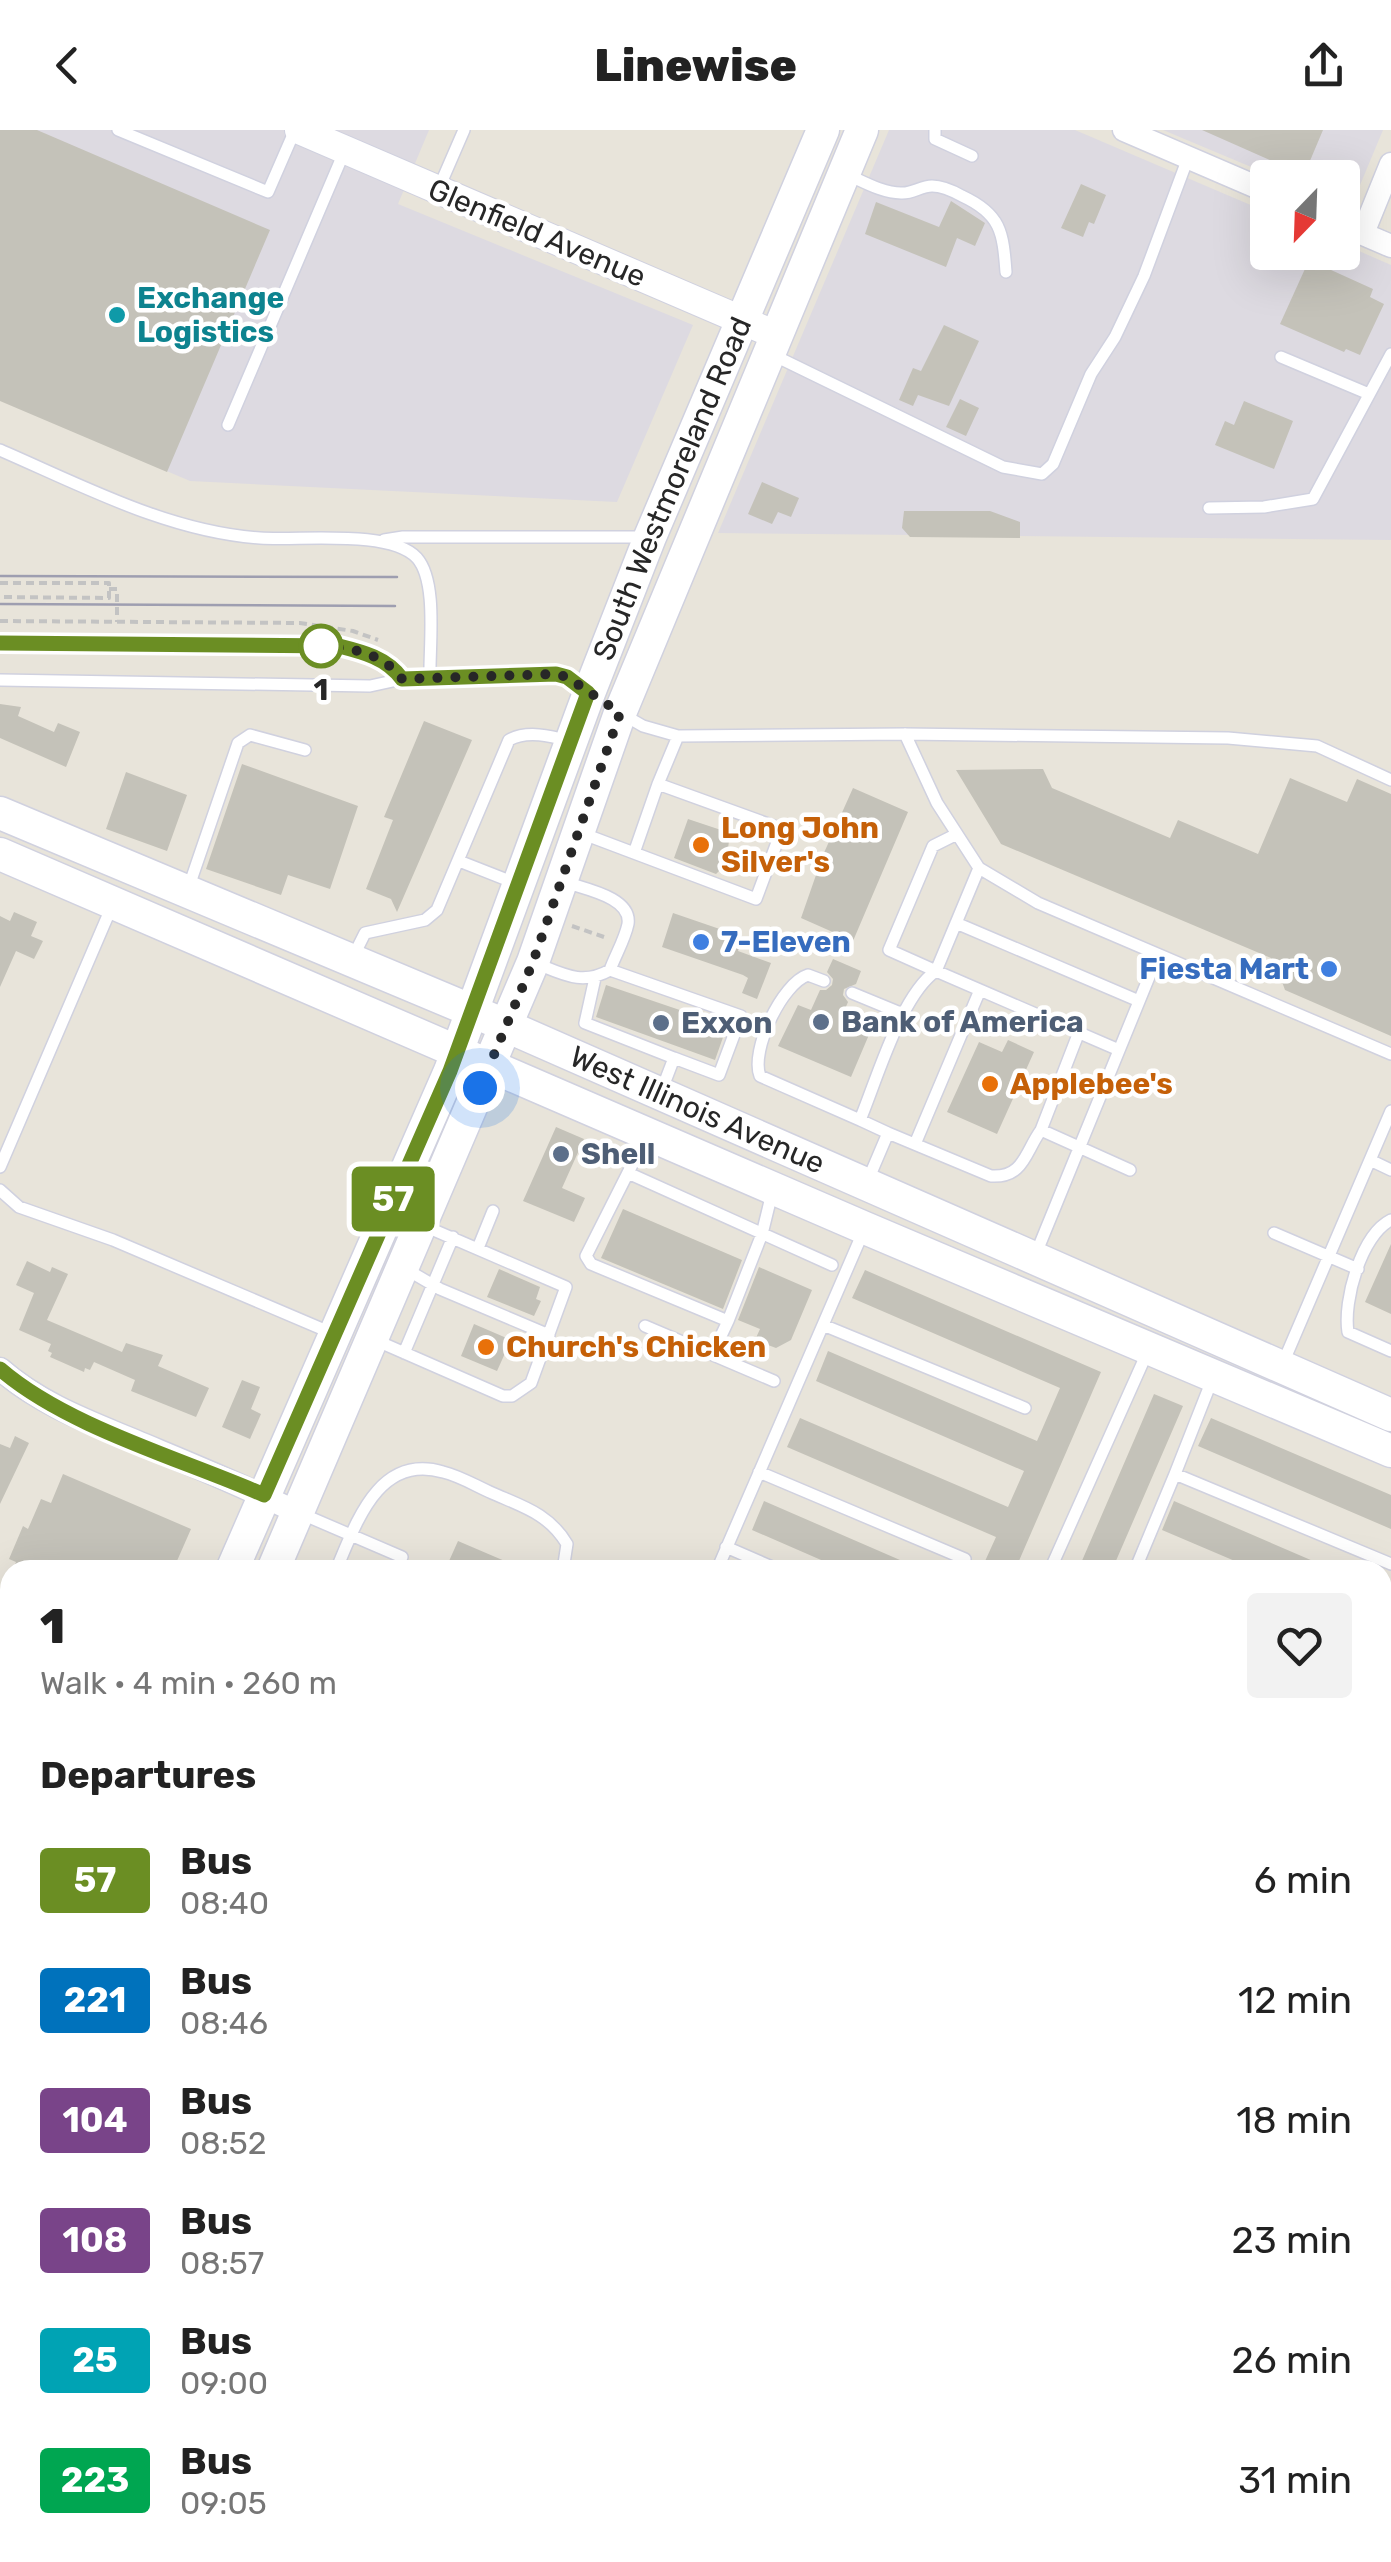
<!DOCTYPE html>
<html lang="en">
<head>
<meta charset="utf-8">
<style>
  :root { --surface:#fff; --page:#f2f2f2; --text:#222; --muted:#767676 }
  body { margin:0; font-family:Rubik,sans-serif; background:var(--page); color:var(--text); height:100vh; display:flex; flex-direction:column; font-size:38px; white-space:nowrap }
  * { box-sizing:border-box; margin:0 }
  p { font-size:32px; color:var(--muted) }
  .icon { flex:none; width:55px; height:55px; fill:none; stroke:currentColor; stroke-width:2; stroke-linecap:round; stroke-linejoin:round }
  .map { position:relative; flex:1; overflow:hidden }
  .details { position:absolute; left:0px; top:1430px; width:1392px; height:1002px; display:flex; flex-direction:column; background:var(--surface); border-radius:30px 30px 0 0; box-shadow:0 10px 40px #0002 }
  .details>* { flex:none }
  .badge { padding:0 20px; border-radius:8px; font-size:35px; line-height:65px }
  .needle { width:65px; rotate:203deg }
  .controls { position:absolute; left:1250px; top:30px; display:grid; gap:20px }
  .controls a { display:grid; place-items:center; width:110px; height:110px; border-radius:10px; background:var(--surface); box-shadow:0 10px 40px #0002; font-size:50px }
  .you { position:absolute; width:50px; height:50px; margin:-25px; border:8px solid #fff; border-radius:50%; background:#1a73e8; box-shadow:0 0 0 15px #1a73e833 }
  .map>.badge { position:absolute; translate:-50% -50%; box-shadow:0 0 0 5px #fff }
  h2 { padding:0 40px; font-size:38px; line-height:90px }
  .round { display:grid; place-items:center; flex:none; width:105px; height:105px; border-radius:10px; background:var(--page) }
  .summary { display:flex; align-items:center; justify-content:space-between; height:170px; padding:0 40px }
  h1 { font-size:48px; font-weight:800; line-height:75px }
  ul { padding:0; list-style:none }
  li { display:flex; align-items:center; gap:30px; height:120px; padding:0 40px }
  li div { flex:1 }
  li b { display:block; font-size:38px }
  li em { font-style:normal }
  li .badge { min-width:110px; font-weight:700; text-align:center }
  header { display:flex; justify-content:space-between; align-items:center; height:130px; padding:0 40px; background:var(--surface); font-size:45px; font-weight:800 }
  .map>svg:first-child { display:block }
</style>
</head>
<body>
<header><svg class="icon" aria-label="back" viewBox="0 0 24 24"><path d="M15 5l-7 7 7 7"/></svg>Linewise<svg class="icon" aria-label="share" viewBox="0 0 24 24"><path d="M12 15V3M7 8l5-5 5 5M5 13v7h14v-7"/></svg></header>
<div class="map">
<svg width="1391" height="2432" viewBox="0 0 1391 2432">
  <rect width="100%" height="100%" fill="#e8e4da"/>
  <path fill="#dddae1" d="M0,0H429L398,74L693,195L617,372L190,351L0,270Z
    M889,0H1075L1267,82L1268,122H1342L1343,114L1391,135V410L718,403Z
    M1163,0H1383L1350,79L1343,76L1342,48L1275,47Z"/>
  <path fill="#a8d99d" d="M1391,1654V1946L1382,1942V1662Z
    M1391,2150V2367L1383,2364L1382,2170Z"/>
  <path fill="#c4c2b9" d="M0,0H37L270,100L167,342L0,271Z
    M1202,0H1323L1304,45Z
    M1081,54L1106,65L1094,94L1089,92L1083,107L1061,98Z
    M951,71L985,93L975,116L957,108L946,137L865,104L876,72L939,97Z
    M1309,130L1373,159L1370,167L1384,174L1360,225L1346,219L1344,222L1280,194Z
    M944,195L979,211L949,276L918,265L913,276L899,270L913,238L921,241Z
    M960,269L979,278L966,306L946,297Z
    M1244,271L1293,291L1274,339L1215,315L1225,291L1234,295Z
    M762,352L799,368L791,387L778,382L772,394L748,384Z
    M904,381H990L1020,392V408L910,407L902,398Z
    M0,574L21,577L18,586L54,602L58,593L80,602L66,637L0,608Z
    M424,591L472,610L397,782L391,769L366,759L393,690L384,687Z
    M242,634L358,676L330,759L288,745L281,765L206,739Z
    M1043,639L1052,658L1170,708L1178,690L1258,724L1290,648L1347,672L1357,649L1391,664V906L1285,860L1277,838L1268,834L1271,828L1001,714L956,640Z
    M126,642L187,665L167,721L106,699Z
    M853,658L908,682L853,811L801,788L823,725Z
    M688,689L730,703L726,734L716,744L674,728Z
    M14,782L37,792L31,806L43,811L34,829L16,821L0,857V786L10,791Z
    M673,783L743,807L738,821L771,833L757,869L742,863L748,848L743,845L662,817Z
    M833,829L861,841L856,854L844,859L843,865L848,872L841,888L871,900L851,947L778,916L798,875L811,880L820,860H826L832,855L833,849L827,842Z
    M606,855L727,896L715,930L596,887Z
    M1008,910L1034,922L997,1004L947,982L979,912L1002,922Z
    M556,997L584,1009L562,1058L585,1068L574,1092L523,1071Z
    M623,1079L742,1130L723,1179L601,1128Z
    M1391,1114V1184L1365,1172Z
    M27,1131L50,1142L52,1137L68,1144L47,1190L122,1222L126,1213L163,1225L158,1236L209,1258L196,1287L131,1261L135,1250L94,1232L90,1240L85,1238L84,1242L50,1227L52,1223L48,1221L51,1214L19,1200L34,1163L16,1155Z
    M759,1137L812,1160L791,1210L776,1218L755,1210L760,1199L738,1190Z
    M499,1139L540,1157L536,1169L541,1171L534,1186L487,1167Z
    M865,1140L1101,1242L1015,1440H981L996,1407L787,1317L800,1288L1008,1377L1024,1341L816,1251L828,1221L1037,1311L1060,1258L852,1168Z
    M474,1194L511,1210L497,1241L461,1226Z
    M242,1250L260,1257L251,1279L261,1284L250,1309L222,1297Z
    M1154,1264L1183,1276L1112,1440H1078Z
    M1211,1288L1391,1365V1399L1198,1316Z
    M15,1306L29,1313L0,1374V1314L10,1318Z
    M63,1344L191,1399L173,1440H13L16,1432L9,1429L23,1396L28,1399L41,1369L51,1373Z
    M764,1371L923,1440H844L752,1400Z
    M1174,1371L1334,1440H1256L1162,1400Z
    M458,1411L526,1440H445Z"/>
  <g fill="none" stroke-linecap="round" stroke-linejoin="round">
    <g stroke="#d0d1df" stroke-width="14">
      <path id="service" d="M118,0L268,62L295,0
        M935,0V9L972,26
        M848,45C864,52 883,63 901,63C912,64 921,56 932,56C943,56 953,61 962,66C1001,84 1003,102 1006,142
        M438,60L464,0
        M773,225L1003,337L1042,344L1053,334L1091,244L1115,207L1144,146L1188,28
        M1281,227L1369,264
        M228,295L345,20
        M0,320C83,356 169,402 260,408C300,411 390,399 417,428C438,452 429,517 430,548
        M1209,378L1264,377L1313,369L1391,224
        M384,410L403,407H645
        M0,513L339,516C363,522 387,528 402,549
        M0,550L370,556L402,549L556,544L567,547L585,560
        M622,584L643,596L678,606L905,604L1228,608L1317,616L1391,650
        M905,604L937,673L979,738L1038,773L1391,924
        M581,703L756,769L782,699L658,654L678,606
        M634,723L658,654
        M459,731L515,753
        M979,738L936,841L1119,920
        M565,752C584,759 632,767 628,794C625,809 615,826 610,840
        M188,759L238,613L250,605L305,620
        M956,793L1139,871
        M353,827L365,803L425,790L437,780L509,610C527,600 551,606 570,611
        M535,833C563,844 582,856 610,840L741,886L719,945L674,928L661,962
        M595,848L585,893L674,928
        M824,851L808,845C782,853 750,921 760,946L860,990
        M852,863L903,884
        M1041,1000L1079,902
        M888,1003L860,990C877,949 901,865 936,841L889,820L933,716L957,704
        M646,1007L586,1126L591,1134L728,1191L762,1104L773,1059
        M915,1014L980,860
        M1370,1030L1391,1040
        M0,1037L112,776
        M628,1043L832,1135
        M868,1050L888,1003L991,1046C1024,1048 1025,1022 1041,1000L1130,1040
        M0,1060L19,1077L113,1110L334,1204
        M1391,1090C1361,1105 1343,1171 1348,1202L1391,1221
        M1274,1103L1358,1139
        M478,1118L493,1081
        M1035,1126L1158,825
        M404,1138L440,1159L549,1205
        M823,1195L1025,1278
        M645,1196L774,1251
        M375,1210L503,1266H512L531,1253L566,1157L422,1095
        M404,1223L453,1107
        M713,1223L728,1191
        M1283,1233L1391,981
        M759,1342L965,1429
        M1175,1344L1212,1250
        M302,1384L402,1427
        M726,1417L779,1440
        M336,1440C356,1394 378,1323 443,1342C460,1346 476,1356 492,1363C524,1377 549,1384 567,1414L563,1440
        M717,1440L864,1100
        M1050,1440L1147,1223
        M1135,1440L1175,1344L1391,1434
        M0,1674L10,1678
        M0,2285L10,2290
        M1382,2369L1391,2373
        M208,2422L225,2432
        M854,2422L876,2432"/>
    </g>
    <g stroke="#d0d1df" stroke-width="25">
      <path id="minor" d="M1124,0L1268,62
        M1342,95L1391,116
        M1363,103L1391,34
        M0,1239C40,1274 87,1291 135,1311C190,1334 245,1356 298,1383
        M1382,1627L1391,1618
        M0,1818L10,1823
        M0,2130L10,2134
        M516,2422L537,2432
        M1164,2422L1186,2432
        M781,2432L785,2422"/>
    </g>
    <g stroke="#d0d1df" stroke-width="30">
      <path id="tertiary" d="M299,0L776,205"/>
    </g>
    <g stroke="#d0d1df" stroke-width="35">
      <g id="secondary">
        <path id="s1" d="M0,683L470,880L1391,1285"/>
        <path d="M0,724L865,1098L1391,1321"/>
        <path id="s2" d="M232,1440L450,941L589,563L650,407L823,0"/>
        <path d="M273,1440L533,832L620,583L862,0"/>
        <path d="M0,1981L10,1958"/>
        <path d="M0,2080L10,2055"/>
      </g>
    </g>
    <path stroke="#c3c3c3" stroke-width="4" stroke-dasharray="8 5" stroke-linecap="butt" d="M0,453H109V468L0,467
      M109,459H117V492
      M0,491L300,493L353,501L378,510
      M572,796L604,807"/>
    <use href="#service" stroke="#fff" stroke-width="11"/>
    <use href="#minor" stroke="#fff" stroke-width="22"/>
    <use href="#tertiary" stroke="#fff" stroke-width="28"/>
    <use href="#secondary" stroke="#fff" stroke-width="32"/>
    <path stroke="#9e9eb0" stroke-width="2.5" d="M0,446L397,447
      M0,474L395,476"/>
  </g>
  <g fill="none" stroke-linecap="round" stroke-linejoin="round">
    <g stroke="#fff" stroke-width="22">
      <path id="line" d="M0,513L339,516C363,522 387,528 402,549L556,544L567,547L588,563L450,941L264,1365C182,1329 67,1297 0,1239"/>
    </g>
    <use href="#line" stroke="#6b8e23" stroke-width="15"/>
    <path stroke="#272727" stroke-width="10" stroke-dasharray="0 18" d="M321,516H312C344,516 382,521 402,549L556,544L567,547L620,583L533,832L480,958"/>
  </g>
  <circle fill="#0f9aa8" stroke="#fff" stroke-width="4" cx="117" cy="185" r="10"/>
  <circle fill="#fff" stroke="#6b8e23" stroke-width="5" cx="321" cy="516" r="20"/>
  <g fill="#e8710a" stroke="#fff" stroke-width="4">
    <circle cx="701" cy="715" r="10"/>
    <circle cx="990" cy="954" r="10"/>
    <circle cx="486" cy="1217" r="10"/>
  </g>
  <g fill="#3f7fe0" stroke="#fff" stroke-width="4">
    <circle cx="701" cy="812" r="10"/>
    <circle cx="1329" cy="839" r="10"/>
  </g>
  <g fill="#5c6f8a" stroke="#fff" stroke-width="4">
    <circle cx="821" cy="892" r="10"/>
    <circle cx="661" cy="893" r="10"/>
    <circle cx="561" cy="1024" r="10"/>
  </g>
  <g text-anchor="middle" stroke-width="9" stroke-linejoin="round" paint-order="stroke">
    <g font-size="30" fill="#272727" stroke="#fff">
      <text transform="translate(537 103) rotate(23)" y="10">Glenfield Avenue</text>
      <text dy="10" stroke="none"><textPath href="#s2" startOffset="1168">South Westmoreland Road</textPath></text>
      <text dy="10" stroke="none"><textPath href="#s1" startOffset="758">West Illinois Avenue</textPath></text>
    </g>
    <g font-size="30" font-weight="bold" fill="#0d838f" stroke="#fff" text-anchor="start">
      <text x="137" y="178">Exchange<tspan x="137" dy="34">Logistics</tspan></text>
    </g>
    <g font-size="30" font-weight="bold" fill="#272727" stroke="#fff">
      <text x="321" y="570">1</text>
    </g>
    <g font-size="30" font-weight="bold" fill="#c56008" stroke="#fff" text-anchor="start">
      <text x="721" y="708">Long John<tspan x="721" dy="34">Silver's</tspan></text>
      <text x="1010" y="964">Applebee's</text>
      <text x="506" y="1227">Church's Chicken</text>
    </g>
    <g font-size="30" font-weight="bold" fill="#366cbe" stroke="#fff" text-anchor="start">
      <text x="721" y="822">7-Eleven</text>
      <text x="1309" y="849" text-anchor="end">Fiesta Mart</text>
    </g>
    <g font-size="30" font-weight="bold" fill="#4e5e75" stroke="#fff" text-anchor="start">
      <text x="841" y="902">Bank of America</text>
      <text x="681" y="903">Exxon</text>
      <text x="581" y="1034">Shell</text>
    </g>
  </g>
</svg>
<div class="controls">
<a><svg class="needle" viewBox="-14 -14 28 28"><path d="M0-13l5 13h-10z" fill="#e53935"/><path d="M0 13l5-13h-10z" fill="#767676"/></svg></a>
</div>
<div class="you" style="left:480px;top:958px"></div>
<b class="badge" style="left:393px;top:1069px;background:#6b8e23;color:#fff">57</b>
<section class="details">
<div class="summary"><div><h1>1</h1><p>Walk · 4 min · 260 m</p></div><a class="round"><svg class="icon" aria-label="heart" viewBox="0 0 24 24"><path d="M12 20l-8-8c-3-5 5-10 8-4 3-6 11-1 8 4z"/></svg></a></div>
<h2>Departures</h2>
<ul>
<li><span class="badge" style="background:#6b8e23;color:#fff">57</span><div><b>Bus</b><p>08:40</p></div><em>6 min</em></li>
<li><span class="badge" style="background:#0072bc;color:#fff">221</span><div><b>Bus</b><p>08:46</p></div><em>12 min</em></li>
<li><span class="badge" style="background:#794489;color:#fff">104</span><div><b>Bus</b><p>08:52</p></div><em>18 min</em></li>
<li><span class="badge" style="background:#794489;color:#fff">108</span><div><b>Bus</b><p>08:57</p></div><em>23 min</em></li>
<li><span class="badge" style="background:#00a3b4;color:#fff">25</span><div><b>Bus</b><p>09:00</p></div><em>26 min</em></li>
<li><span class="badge" style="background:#00a651;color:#fff">223</span><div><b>Bus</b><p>09:05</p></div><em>31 min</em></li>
</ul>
</section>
</div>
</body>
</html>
